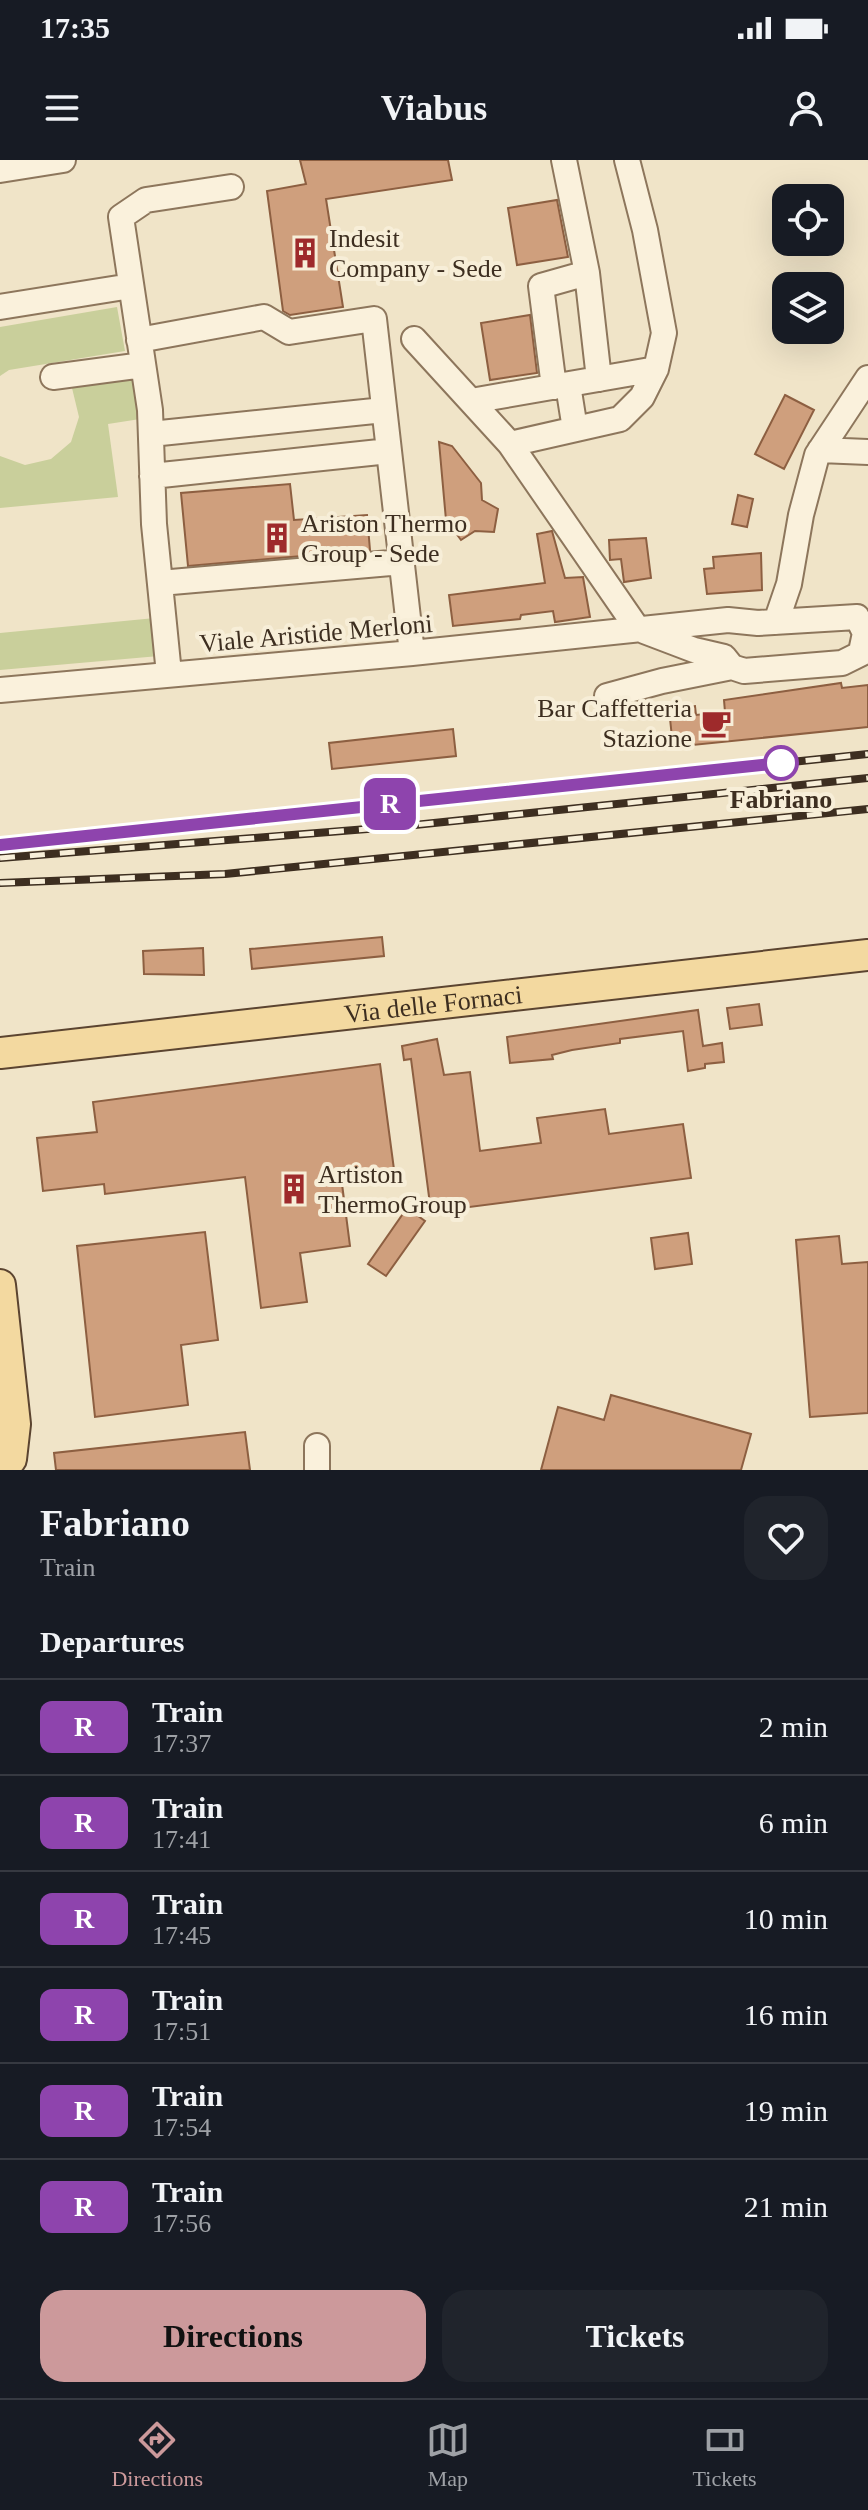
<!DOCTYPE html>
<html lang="en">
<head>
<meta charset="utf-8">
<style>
  :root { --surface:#171b24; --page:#20242c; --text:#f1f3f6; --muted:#9ea1a6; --line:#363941; --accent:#cc999b }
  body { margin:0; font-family:"Times New Roman",serif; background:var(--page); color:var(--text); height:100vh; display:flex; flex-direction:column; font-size:30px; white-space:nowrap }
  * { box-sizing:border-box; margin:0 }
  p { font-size:26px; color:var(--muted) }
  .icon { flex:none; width:44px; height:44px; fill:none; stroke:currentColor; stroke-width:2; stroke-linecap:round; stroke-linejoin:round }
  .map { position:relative; height:1310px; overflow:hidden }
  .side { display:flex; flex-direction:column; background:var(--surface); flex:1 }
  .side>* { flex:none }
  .badge { padding:0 16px; border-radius:12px; font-size:28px; line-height:52px }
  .controls { position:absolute; left:772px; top:24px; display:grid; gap:16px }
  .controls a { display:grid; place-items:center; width:72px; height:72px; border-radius:16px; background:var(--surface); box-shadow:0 8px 32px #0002; font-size:40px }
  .map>.badge { position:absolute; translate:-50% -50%; box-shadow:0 0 0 4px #fff }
  h2 { padding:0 40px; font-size:30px; line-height:72px }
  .round { display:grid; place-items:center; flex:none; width:84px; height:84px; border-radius:24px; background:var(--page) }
  .overview { display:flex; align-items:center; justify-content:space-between; height:136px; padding:0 40px }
  h1 { font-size:38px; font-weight:700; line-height:60px }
  .primary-button { display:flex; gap:16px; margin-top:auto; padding:16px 40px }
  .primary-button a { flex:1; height:92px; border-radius:24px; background:var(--accent); color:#111; font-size:32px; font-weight:700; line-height:92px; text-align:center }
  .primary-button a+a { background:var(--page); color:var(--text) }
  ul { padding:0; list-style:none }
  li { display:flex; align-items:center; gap:24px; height:96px; padding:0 40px; border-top:2px solid var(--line) }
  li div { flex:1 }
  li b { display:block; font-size:30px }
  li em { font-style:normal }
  li .badge { min-width:88px; font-weight:700; text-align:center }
  .status { display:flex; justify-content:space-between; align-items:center; height:56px; padding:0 40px; background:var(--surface); direction:ltr }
  .status svg { height:22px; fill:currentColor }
  header { display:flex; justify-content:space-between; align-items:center; height:104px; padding:0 40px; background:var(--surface); font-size:36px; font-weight:700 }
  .tab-bar { display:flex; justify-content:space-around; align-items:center; height:112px; border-top:2px solid var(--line); background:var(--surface); font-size:22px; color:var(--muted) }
  .tab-bar a { display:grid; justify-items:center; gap:4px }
  .tab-bar .selected { color:var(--accent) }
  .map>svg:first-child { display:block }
</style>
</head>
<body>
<div class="status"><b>17:35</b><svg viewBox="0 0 49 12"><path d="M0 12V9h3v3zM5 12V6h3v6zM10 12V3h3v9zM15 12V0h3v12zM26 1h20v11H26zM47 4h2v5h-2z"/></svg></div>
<header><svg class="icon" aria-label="menu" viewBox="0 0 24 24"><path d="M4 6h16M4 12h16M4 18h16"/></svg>Viabus<svg class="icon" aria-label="person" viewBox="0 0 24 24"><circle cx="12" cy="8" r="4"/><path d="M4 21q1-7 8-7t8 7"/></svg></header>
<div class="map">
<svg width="868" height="1310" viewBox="0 0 868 1310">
  <rect width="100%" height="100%" fill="#f0e4c8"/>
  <path fill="#c9cf9b" d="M117,147L125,191L9,210L0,216V167Z
    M133,219L140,259L108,264L118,337L0,348V296L25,305L51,299L71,282L79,257L72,228Z
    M155,458L159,496L0,510V473Z"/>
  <path fill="#cf9f7d" stroke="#8d5f41" stroke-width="2" d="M300,0H448L452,20L326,39L343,147L290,155L283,151L267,31L306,24Z
    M557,40L568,97L517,105L508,48Z
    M530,155L537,213L490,220L481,163Z
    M785,235L814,250L784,309L755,294Z
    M439,282L452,286L481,323L482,340L498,349L494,372L475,371L461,380L446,360Z
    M290,324L294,360L367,355L370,390L188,406L181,333Z
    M738,335L753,339L747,367L732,364Z
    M552,371L565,418L583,417L590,457L555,462L553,451L521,455L520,459L453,466L449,435L545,423L537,374Z
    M646,378L651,418L624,422L621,399L610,400L609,380Z
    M761,393L762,430L707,434L704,409L714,408L713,397Z
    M841,523L842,528L868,525V567L673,587L669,549L695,546L696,555L725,552L724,540Z
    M453,569L456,596L332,609L329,583Z
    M382,777L384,796L252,809L250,789Z
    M203,788L204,815L144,814L143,791Z
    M759,844L762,865L730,869L727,848Z
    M698,850L703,886L722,883L724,902L705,904V908L688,911L683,871L620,879V883L572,890L552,895L553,899L510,903L507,877Z
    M437,879L444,915L470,912L480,991L541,983L537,958L605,949L609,974L683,964L691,1018L431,1052L411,899L404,900L402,886Z
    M380,904L395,1017L342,1024L350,1086L300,1093L307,1142L261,1148L245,1017L105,1034L104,1024L43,1031L37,978L97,972L93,942Z
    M407,1048L425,1061L386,1116L368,1104Z
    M205,1072L218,1180L181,1185L188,1245L95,1257L77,1086Z
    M688,1073L692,1104L655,1109L651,1078Z
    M839,1076L842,1104L868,1102V1253L810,1257L796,1080Z
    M611,1235L751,1274L741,1310H541L558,1247L604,1260Z
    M245,1272L250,1310H56L54,1293Z"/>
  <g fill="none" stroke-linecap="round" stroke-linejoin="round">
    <g stroke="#8d765c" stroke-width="28">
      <path id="minor" d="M564,0L587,113L599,219
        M0,10L63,0
        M0,147L131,126
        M414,179L510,284L637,468
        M139,180L264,157L289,172L374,159L412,493
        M53,217L143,205
        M568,225L575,269
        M554,227L541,126L587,113
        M471,241L656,209
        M151,274L384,250
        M510,284L620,259L642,237L656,209L664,173L645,70L627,0
        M820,290L868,292
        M152,316L389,291
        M160,423L402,402
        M776,462L789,424L801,355L817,295L868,218
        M644,471L694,490L724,497L732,507L744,511L842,503L868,490
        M169,514L154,364L150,250L121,57L146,40L231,27
        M0,530L412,493L728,460L758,463L857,457L865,473L861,492
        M607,536L662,521L732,507
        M317,1310V1286"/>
    </g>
    <g stroke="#5b4430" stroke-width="34">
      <g id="major">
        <path id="s1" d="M0,893L868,795"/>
        <path d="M0,1125L15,1264L11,1299L2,1310"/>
      </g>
    </g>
    <use href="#minor" stroke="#faf1dc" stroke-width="24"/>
    <use href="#major" stroke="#f3d9a0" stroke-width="30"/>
    <g stroke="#3d2e20" stroke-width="8">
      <path id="rail" d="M0,685L868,594
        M0,698L405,666L868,618
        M0,723L225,714L868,649"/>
    </g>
    <use href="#rail" stroke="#f7eed8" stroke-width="5" stroke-dasharray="15" stroke-linecap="butt"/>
  </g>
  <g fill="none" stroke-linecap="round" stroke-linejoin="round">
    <g stroke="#fff" stroke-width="18">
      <path id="line" d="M0,685L781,603"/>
    </g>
    <use href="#line" stroke="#8e44ad" stroke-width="12"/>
  </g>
  <defs>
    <g id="building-bare" transform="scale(2.4)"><path d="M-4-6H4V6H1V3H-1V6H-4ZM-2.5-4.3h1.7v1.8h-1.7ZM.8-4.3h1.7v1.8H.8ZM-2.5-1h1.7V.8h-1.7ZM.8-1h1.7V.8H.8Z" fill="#9e2a2b" stroke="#f7eed8" stroke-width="2.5" paint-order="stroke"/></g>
    <g id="cafe-bare" transform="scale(2.4)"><path d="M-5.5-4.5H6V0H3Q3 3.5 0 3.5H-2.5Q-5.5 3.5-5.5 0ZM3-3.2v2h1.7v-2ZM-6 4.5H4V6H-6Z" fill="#9e2a2b" stroke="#f7eed8" stroke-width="2.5" paint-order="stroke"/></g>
  </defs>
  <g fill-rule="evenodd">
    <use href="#building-bare" x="305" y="93"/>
    <use href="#building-bare" x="277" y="378"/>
    <use href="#cafe-bare" x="716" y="563"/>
    <use href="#building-bare" x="294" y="1029"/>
  </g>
  <circle fill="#fff" stroke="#8e44ad" stroke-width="4" cx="781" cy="603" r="16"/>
  <g text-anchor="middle" stroke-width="8" stroke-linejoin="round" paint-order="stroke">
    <g font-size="26" fill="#3d2e20" stroke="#f7eed8" text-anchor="start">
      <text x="329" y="87">Indesit<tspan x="329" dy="30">Company - Sede</tspan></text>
      <text x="301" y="372">Ariston Thermo<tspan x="301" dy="30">Group - Sede</tspan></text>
      <text x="692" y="557" text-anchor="end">Bar Caffetteria<tspan x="692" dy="30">Stazione</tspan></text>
      <text x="318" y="1023">Artiston<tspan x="318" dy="30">ThermoGroup</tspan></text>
    </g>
    <g font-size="26" fill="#3d2e20" stroke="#f7eed8">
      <text transform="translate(316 473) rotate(-5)" y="9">Viale Aristide Merloni</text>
      <text dy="9" stroke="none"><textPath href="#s1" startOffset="436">Via delle Fornaci</textPath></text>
    </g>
    <g font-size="26" font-weight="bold" fill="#3d2e20" stroke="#f7eed8">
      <text x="781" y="648">Fabriano</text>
    </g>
  </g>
</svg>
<div class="controls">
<a><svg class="icon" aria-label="locate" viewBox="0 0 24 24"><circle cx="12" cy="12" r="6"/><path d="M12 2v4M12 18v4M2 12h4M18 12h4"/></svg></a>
<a><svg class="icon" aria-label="layers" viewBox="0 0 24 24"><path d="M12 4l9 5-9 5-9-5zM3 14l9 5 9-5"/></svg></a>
</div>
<b class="badge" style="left:390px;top:644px;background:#8e44ad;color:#fff">R</b>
</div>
<section class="side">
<div class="overview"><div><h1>Fabriano</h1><p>Train</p></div><a class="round"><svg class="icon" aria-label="heart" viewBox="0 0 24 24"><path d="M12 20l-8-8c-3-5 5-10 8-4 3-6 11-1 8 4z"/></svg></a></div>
<h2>Departures</h2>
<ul>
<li><span class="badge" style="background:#8e44ad;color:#fff">R</span><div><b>Train</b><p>17:37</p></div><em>2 min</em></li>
<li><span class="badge" style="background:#8e44ad;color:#fff">R</span><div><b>Train</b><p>17:41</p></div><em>6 min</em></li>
<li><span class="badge" style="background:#8e44ad;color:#fff">R</span><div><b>Train</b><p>17:45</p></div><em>10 min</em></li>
<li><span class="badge" style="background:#8e44ad;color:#fff">R</span><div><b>Train</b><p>17:51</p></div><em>16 min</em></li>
<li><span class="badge" style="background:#8e44ad;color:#fff">R</span><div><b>Train</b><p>17:54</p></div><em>19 min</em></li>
<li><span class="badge" style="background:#8e44ad;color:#fff">R</span><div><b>Train</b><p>17:56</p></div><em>21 min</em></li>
</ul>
<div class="primary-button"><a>Directions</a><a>Tickets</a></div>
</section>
<nav class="tab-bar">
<a class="selected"><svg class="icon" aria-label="directions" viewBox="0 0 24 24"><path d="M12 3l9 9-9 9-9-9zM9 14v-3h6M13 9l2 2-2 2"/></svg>Directions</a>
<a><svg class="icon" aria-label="map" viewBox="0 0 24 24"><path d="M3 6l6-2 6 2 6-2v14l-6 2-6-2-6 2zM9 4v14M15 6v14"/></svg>Map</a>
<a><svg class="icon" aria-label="tickets" viewBox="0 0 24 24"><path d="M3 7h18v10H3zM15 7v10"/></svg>Tickets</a>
</nav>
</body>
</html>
